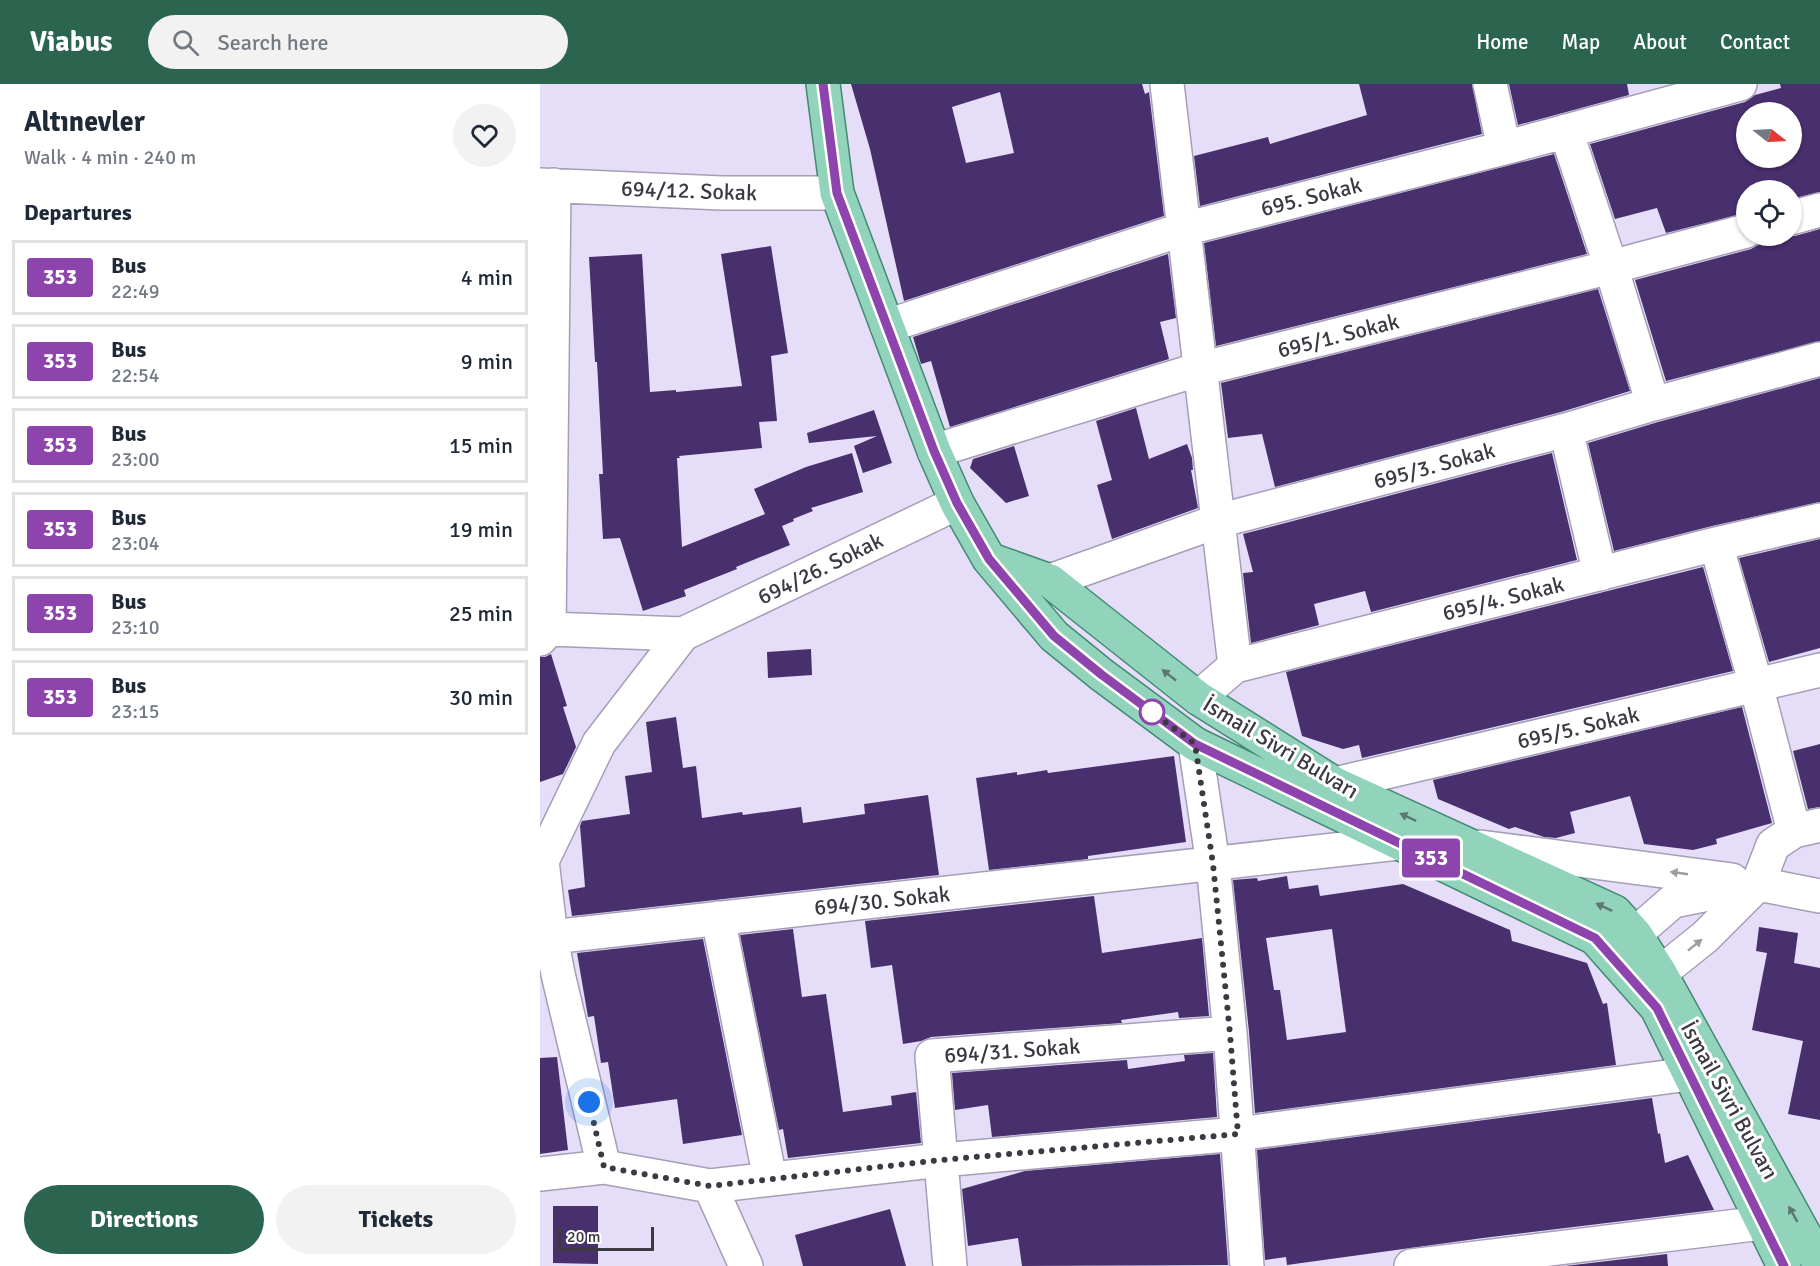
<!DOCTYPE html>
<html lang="en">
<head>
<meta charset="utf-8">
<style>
  :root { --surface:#fff; --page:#f2f2f3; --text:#1f2937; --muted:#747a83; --line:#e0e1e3; --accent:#2b654f }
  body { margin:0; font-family:Signika,sans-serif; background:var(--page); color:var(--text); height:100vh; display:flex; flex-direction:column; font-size:22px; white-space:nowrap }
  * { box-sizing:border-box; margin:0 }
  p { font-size:20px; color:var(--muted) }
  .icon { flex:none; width:33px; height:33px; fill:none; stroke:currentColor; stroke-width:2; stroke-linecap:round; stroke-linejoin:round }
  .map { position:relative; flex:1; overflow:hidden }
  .details { display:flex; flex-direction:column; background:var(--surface); width:540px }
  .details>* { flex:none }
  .badge { padding:0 12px; border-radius:4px; font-size:21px; line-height:39px }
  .needle { width:39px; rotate:108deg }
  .controls { position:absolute; left:1196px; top:18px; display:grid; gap:12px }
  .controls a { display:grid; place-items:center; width:66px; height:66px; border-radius:50%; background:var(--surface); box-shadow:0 2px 4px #0004; font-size:30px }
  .scale { position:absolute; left:18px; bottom:15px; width:96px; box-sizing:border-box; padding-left:6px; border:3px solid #3c3943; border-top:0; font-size:16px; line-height:21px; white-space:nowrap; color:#3c3943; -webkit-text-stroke:4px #fff; paint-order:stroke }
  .you { position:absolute; width:30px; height:30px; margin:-15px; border:4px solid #fff; border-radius:50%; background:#1a73e8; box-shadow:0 0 0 9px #1a73e833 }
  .map>.badge { position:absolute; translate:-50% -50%; box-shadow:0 0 0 3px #fff }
  h2 { padding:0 24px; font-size:22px; line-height:54px }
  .round { display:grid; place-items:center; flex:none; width:63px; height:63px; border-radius:32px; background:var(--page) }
  .overview { display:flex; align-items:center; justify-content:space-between; height:102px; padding:0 24px }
  h1 { font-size:28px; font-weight:700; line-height:45px }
  .action { display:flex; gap:12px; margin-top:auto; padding:12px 24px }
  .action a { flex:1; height:69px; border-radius:36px; background:var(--accent); color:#fff; font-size:24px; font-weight:700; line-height:69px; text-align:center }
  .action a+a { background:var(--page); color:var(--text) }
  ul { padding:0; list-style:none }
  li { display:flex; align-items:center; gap:18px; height:75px; margin:0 12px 9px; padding:0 12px; border:3px solid var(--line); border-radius:0px }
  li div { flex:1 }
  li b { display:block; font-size:22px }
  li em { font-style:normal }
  li .badge { min-width:66px; font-weight:700; text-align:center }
  header { display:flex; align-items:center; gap:36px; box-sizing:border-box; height:84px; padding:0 30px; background:var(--accent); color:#fff }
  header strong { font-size:28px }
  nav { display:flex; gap:33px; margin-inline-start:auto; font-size:21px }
  .search { width:420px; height:54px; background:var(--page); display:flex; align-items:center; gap:15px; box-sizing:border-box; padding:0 21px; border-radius:33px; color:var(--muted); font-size:22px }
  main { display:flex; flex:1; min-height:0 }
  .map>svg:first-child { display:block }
</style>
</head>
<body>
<header>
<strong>Viabus</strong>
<div class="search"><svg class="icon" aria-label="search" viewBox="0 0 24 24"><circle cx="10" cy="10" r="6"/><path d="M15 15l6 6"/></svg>Search here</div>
<nav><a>Home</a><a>Map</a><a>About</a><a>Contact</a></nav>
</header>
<main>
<section class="details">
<div class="overview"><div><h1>Altınevler</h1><p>Walk · 4 min · 240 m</p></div><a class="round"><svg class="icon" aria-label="heart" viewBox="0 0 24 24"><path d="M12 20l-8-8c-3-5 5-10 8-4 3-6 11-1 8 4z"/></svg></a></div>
<h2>Departures</h2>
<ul>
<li><span class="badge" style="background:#8e44ad;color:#fff">353</span><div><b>Bus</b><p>22:49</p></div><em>4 min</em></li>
<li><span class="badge" style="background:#8e44ad;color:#fff">353</span><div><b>Bus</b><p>22:54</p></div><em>9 min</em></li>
<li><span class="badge" style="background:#8e44ad;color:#fff">353</span><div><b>Bus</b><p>23:00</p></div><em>15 min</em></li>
<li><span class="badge" style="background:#8e44ad;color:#fff">353</span><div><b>Bus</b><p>23:04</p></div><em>19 min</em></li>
<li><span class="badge" style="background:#8e44ad;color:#fff">353</span><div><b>Bus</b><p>23:10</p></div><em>25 min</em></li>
<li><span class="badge" style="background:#8e44ad;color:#fff">353</span><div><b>Bus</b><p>23:15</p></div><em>30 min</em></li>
</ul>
<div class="action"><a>Directions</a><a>Tickets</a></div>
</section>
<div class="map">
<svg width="1280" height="1182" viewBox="0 0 1280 1182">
  <rect width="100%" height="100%" fill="#e6def8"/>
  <path fill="#482f6d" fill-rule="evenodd" d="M311,0H602L605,10L609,8L624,132L364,217L330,65ZM460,8L474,69L426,79L412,23Z
    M819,0H932L942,50L660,122L654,72L728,53L730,60L827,31Z
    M969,0H1087L1089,11L978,41Z
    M1240,0H1280V108L1251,115V106H1206V129L1126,149L1117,124L1075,135L1050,60L1205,18L1215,11L1241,4ZM1206,28H1251V74H1206Z
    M1014,70L1047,170L676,262L664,159Z
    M1280,145V257L1126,297L1095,196L1211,165L1220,160L1224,152H1255Z
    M231,162L248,269L231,272L237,337L219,338L222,364L139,372L140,374H137L142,463L225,430L214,405L266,383L312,369L323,408L271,424L273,427L253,435L254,437L242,442L250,461L196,483L197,485L144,506L146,512L103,527L80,454L63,455L59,390H63L57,278H55L49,173L102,170L110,308L136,306V308L202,302L181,170Z
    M628,170L636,234L620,238L629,275L410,343L391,277L381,280L373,253Z
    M1058,205L1090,307L1021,328L735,403L722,350L688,354L681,299Z
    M1280,294V418L1172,442L1074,467L1048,359L1118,338Z
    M596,324L609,375L647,360L652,374L653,386H651L658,424L572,455L557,401L572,396L556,337Z
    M334,326L352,379L323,389L314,362L337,352L269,359L267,349Z
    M474,362L489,412L466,419L430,384L433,375Z
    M1012,369L1037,476L831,528L825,507L774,520L779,541L711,559L703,489L713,488L703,450Z
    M1280,455V564L1229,578L1199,474Z
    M1163,483L1193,587L822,674L819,661L803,665L762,652L746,588Z
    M271,565L272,591L228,594L227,568Z
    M11,570L27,622L23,623L36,663L23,690L0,698V573H5Z
    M1202,623L1232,739L1176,755L1177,760L1153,766L1104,760L1090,712L1030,728L1035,749L1016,754L1004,753L975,743L969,745L898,715L893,696Z
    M136,633L143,684L156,682L162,734L202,728L203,731L261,723L263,739L325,730L324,720L388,711L399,791L32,832L28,806L45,803L40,742L42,737L90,730L85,692L112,688L106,638Z
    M1280,660V723L1268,725L1253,667Z
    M634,672L646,758L548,772V775L449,786L436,694L477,688V691L507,686L508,689Z
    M747,792L749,805L778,801L780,812L863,800L970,846L972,857L1047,879L1063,920L1067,919L1076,981L715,1029L709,948L693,796L717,794L718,797ZM792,845L806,948L747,956L740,906H734L726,854Z
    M554,812L562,869L662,854L669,932L639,934L638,928L581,936L582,939L391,953L381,957L363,960L352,881L331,884L325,837Z
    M1219,843L1258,849L1254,879L1280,884V1036L1248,1030L1263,957L1212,946L1227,869L1216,867Z
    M253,845L262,913L286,910L303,1028L352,1021L351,1012L376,1008L381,1059L248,1074L243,1045L239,1046L200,851Z
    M163,855L202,1051L143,1060L137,1015L75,1024L68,978L61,979L54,932L48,933L37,869Z
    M673,969L677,1033L452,1053L448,1021L415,1026L412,989L587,976L588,985L645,977L644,971Z
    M17,973L28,1066L0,1070V974Z
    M1112,1014L1118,1050L1120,1049L1125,1079L1148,1071L1174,1126L943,1154L747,1181L746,1173L725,1176L717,1066Z
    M680,1070L688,1181L482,1182L478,1154L428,1162L422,1105L485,1087Z
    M13,1122H58V1180L13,1179Z
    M350,1125L366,1182H263L255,1151Z
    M1127,1170L1128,1182H1025Z"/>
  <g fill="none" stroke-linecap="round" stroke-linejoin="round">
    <g stroke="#a59eb6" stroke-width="36">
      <path id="minor" d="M627,0L695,582
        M950,0L964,64
        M1026,47L1071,183L1113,320
        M0,101L181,109H297
        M1251,134L1280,126
        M347,242L644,145L964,64L1200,0
        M1026,346L1060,490
        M394,367L660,285L1071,183L1206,147
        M1176,460L1216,601L1254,747
        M510,497L678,437L1026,346L1113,320L1280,275
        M9,545L14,101
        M0,555L9,545L143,550
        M658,614L695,582L1176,460L1280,436
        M655,660L673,780L690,949L707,1182
        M795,700L1280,586
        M1280,741L1254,747L1233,761L1218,800L1165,853L1120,889L1085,887L1095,850L1133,817L1218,800L1280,812
        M940,763L1192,796
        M178,834L230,1095
        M11,853L858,759
        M64,1083L18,890L11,853L2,777L59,659L143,550L417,419
        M0,1090L64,1083L170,1102L401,1076L698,1050L1149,990
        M170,1102L206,1182
        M410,1182L392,972L690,949
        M871,1182L1222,1139"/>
    </g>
    <g stroke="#438a73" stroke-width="36">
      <path id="major" d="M283,0L297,109L394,367L417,419L449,475L514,552L562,591L655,660L1055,854L1117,924L1244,1182
        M451,476L510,497L658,614L795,700L1075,828L1095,850L1120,889L1269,1159L1280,1182"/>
    </g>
    <use href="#minor" stroke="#fff" stroke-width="33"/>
    <use href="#major" stroke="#91d3bb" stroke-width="33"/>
  </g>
  <defs><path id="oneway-solid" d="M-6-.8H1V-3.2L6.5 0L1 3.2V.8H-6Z" transform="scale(1.5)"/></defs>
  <g fill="#5e7773">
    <use href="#oneway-solid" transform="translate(629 591) rotate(-142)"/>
    <use href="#oneway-solid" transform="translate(868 733) rotate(-155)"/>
    <use href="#oneway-solid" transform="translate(1064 823) rotate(-155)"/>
    <use href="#oneway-solid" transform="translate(1253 1130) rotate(-119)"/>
  </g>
  <g fill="#9e9ca1">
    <use href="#oneway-solid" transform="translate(1139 789) rotate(-172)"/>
    <use href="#oneway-solid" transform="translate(1155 861) rotate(-39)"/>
  </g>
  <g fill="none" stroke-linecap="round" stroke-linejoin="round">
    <g stroke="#fff" stroke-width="14">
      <path id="line" d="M283,0L297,109L394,367L417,419L449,475L514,552L562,591L655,660L1055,854L1117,924L1244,1182"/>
    </g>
    <use href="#line" stroke="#8e44ad" stroke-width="9"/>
    <path stroke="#3c3943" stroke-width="6" stroke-dasharray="0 10.8" d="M49,1018L64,1083L170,1102L401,1076L698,1050L690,950L673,780L655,660L612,628"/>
  </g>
  <circle fill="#fff" stroke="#8e44ad" stroke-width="3" cx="612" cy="628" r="12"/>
  <g text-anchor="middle" stroke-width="6" stroke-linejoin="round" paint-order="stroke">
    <g font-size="22" fill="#3c3943" stroke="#fff">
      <text transform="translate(149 106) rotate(2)" y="8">694/12. Sokak</text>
      <text transform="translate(771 112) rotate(-14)" y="8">695. Sokak</text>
      <text transform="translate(798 251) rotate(-14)" y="8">695/1. Sokak</text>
      <text transform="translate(894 381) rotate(-15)" y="8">695/3. Sokak</text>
      <text transform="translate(280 484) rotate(-26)" y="8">694/26. Sokak</text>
      <text transform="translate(963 514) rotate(-14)" y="8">695/4. Sokak</text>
      <text transform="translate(1038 643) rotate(-13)" y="8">695/5. Sokak</text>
      <text transform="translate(741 663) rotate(31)" y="8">İsmail Sivri Bulvarı</text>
      <text transform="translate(342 816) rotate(-6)" y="8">694/30. Sokak</text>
      <text transform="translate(472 966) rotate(-4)" y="8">694/31. Sokak</text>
      <text transform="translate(1190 1016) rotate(61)" y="8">İsmail Sivri Bulvarı</text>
    </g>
  </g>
</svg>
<div class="controls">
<a><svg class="needle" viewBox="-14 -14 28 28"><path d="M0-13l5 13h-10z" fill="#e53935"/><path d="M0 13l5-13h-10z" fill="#747a83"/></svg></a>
<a><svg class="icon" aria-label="locate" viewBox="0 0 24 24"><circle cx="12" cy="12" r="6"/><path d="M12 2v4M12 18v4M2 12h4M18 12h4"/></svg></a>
</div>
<div class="scale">20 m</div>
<div class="you" style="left:49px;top:1018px"></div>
<b class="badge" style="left:891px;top:774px;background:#8e44ad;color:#fff">353</b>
</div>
</main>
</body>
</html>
